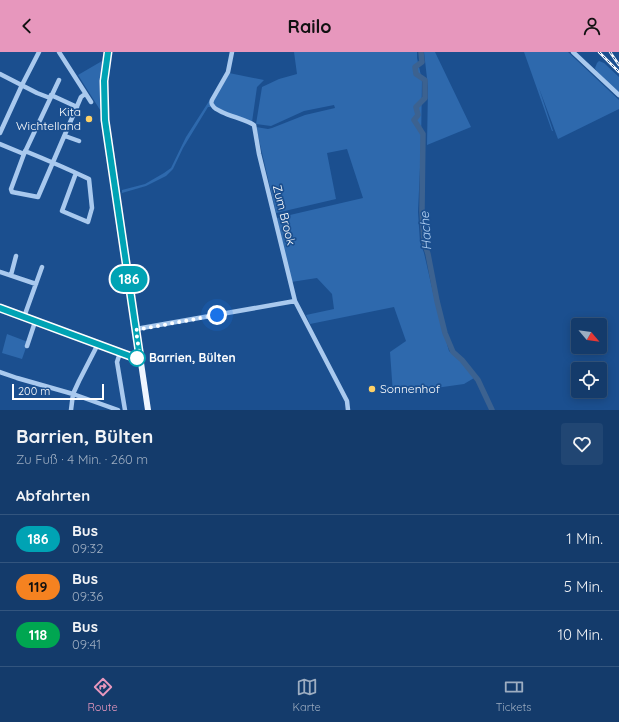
<!DOCTYPE html>
<html lang="de">
<head>
<meta charset="utf-8">
<style>
  :root { --surface:#143b6b; --page:#214673; --text:#f1f3f6; --muted:#9dadc1; --line:#33557e; --accent:#e797bd }
  body { margin:0; font-family:Quicksand,sans-serif; background:var(--page); color:var(--text); height:100vh; display:flex; flex-direction:column; font-size:15px; white-space:nowrap }
  * { box-sizing:border-box; margin:0 }
  p { font-size:13px; color:var(--muted) }
  .icon { flex:none; width:22px; height:22px; fill:none; stroke:currentColor; stroke-width:2; stroke-linecap:round; stroke-linejoin:round }
  .map { position:relative; height:358px; overflow:hidden }
  .drawer { display:flex; flex-direction:column; background:var(--surface); flex:1 }
  .drawer>* { flex:none }
  .badge { padding:0 8px; border-radius:13px; font-size:14px; line-height:26px }
  .needle { width:26px; rotate:119deg }
  .tools { position:absolute; left:571px; top:266px; display:grid; gap:8px }
  .tools a { display:grid; place-items:center; width:36px; height:36px; border-radius:4px; background:var(--surface); box-shadow:0 2px 10px #0003,0 0 0 1px var(--line); font-size:20px }
  .scale { position:absolute; left:12px; bottom:10px; width:92px; box-sizing:border-box; padding-left:4px; border:2px solid #fff; border-top:0; font-size:11px; line-height:14px; white-space:nowrap; color:#fff; -webkit-text-stroke:3px #1b4f8f; paint-order:stroke }
  .you { position:absolute; width:20px; height:20px; margin:-10px; border:3px solid #fff; border-radius:50%; background:#1a73e8; box-shadow:0 0 0 6px #1a73e833 }
  .map>.badge { position:absolute; translate:-50% -50%; box-shadow:0 0 0 2px #fff }
  h2 { padding:0 16px; font-size:15px; line-height:36px }
  .round { display:grid; place-items:center; flex:none; width:42px; height:42px; border-radius:4px; background:var(--page) }
  .overview { display:flex; align-items:center; justify-content:space-between; height:68px; padding:0 16px }
  h1 { font-size:19px; font-weight:800; line-height:30px }
  ul { padding:0; list-style:none }
  li { display:flex; align-items:center; gap:12px; height:48px; padding:0 16px; border-top:1px solid var(--line) }
  li div { flex:1 }
  li b { display:block; font-size:15px }
  li em { font-style:normal }
  li .badge { min-width:44px; font-weight:700; text-align:center }
  header { display:flex; justify-content:space-between; align-items:center; height:52px; padding:0 16px; background:var(--accent); color:#111; font-size:18px; font-weight:800 }
  .menu { display:flex; justify-content:space-around; align-items:center; height:56px; border-top:1px solid var(--line); background:var(--surface); font-size:11px; color:var(--muted) }
  .menu a { display:grid; justify-items:center; gap:2px }
  .menu .current { color:var(--accent) }
  .map>svg:first-child { display:block }
</style>
</head>
<body>
<header><svg class="icon" aria-label="back" viewBox="0 0 24 24"><path d="M15 5l-7 7 7 7"/></svg>Railo<svg class="icon" aria-label="person" viewBox="0 0 24 24"><circle cx="12" cy="8" r="4"/><path d="M4 21q1-7 8-7t8 7"/></svg></header>
<div class="map">
<svg width="619" height="358" viewBox="0 0 619 358">
  <rect width="100%" height="100%" fill="#1b4f8f"/>
  <path fill="#2e69ad" d="M294,0H417V6L422,28L421,94L418,160L420,190L424,201L435,249L449,299L460,309L474,326L464,332L393,342L390,300L406,289L394,255L310,272L306,263L334,257L332,242L317,226L291,230L277,166L363,146L347,97L327,101L336,147L276,161L256,75L268,77L272,76L305,63L335,56L334,53L304,59L271,74L256,72L262,35L279,27L297,22Z
    M424,0H435L471,75L427,93L428,35Z
    M524,0H568L619,48V57L558,87L539,36L553,79H552Z
    M102,9V61L78,23Z
    M599,9L604,11L619,25V41L597,20L595,16L597,11Z
    M229,21L264,28L257,35L252,70L218,57L214,53V48Z
    M211,46L210,51L211,55H208L183,96L173,117L166,124L146,134L122,141V138L145,132L164,121L171,116L186,85Z
    M7,282L28,290L22,307L2,301Z"/>
  <g fill="none" stroke-linecap="round" stroke-linejoin="round">
    <path stroke="#3c6290" stroke-width="5.5" d="M421,0L422,10L415,15L416,22L425,28V46L416,55L418,63L414,68L423,82L422,159L424,189L428,202L437,249L445,281L453,300L462,308L478,328L492,358"/>
    <path stroke="#a9c9ee" stroke-width="4.5" d="M59,0L91,50
      M232,0L228,20L212,48C211,51 211,52 213,54C217,61 245,67 254,73L259,102L295,249L347,349L348,358
      M573,0L619,43
      M0,22L37,41L50,46
      M59,28L24,102L11,137L12,140L38,145L81,45L85,42
      M51,43L77,55
      M0,81L22,33L39,0
      M65,84L79,89
      M0,92L24,102
      M25,99C47,108 68,117 89,127L92,156L88,170L62,159L76,121
      M0,220L36,232
      M11,223L16,204
      M0,256L135,306H140
      M24,265L42,215
      M136,277L295,249
      M27,294L35,270
      M120,301L117,310L125,358
      M0,320L17,326L73,342L118,358
      M71,358L73,342L79,329L98,292"/>
    <path stroke="#f0f6ff" stroke-width="6" d="M108,0L104,29L105,68L148,358"/>
    <g stroke="#fff" stroke-width="2.5">
      <path id="rail" d="M599,0L619,20
        M610,0L619,13"/>
    </g>
    <use href="#rail" stroke="#1b4f8f" stroke-width="1" stroke-dasharray="3" stroke-linecap="butt"/>
  </g>
  <g fill="none" stroke-linecap="round" stroke-linejoin="round">
    <g stroke="#fff" stroke-width="9">
      <path id="line" d="M0,256L135,306H140L105,68L104,29L108,0"/>
    </g>
    <use href="#line" stroke="#00a3b4" stroke-width="6"/>
    <path stroke="#fff" stroke-width="4" stroke-dasharray="0 7.2" d="M137,306H135H140L136,278L217,263"/>
  </g>
  <g fill="#ffd166" stroke="#1b4f8f" stroke-width="1.5">
    <circle cx="89" cy="67" r="4"/>
    <circle cx="372" cy="337" r="4"/>
  </g>
  <circle fill="#fff" stroke="#00a3b4" stroke-width="2" cx="137" cy="306" r="8"/>
  <g text-anchor="middle" stroke-width="3.5" stroke-linejoin="round" paint-order="stroke">
    <g font-size="12" fill="#fff" stroke="#1b4f8f" text-anchor="end">
      <text x="81" y="64">Kita<tspan x="81" dy="14">Wichtelland</tspan></text>
      <text x="380" y="341" text-anchor="start">Sonnenhof</text>
    </g>
    <g font-size="12" fill="#fff" stroke="#1b4f8f">
      <text transform="translate(284 163) rotate(76)" y="4">Zum Brook</text>
    </g>
    <g font-size="12" font-weight="bold" fill="#fff" stroke="#1b4f8f" text-anchor="start">
      <text x="149" y="310">Barrien, Bülten</text>
    </g>
    <g font-size="13" font-style="italic" fill="#b5d3f5" stroke="#1b4f8f">
      <text transform="translate(425 179) rotate(-94)" y="5">Hache</text>
    </g>
  </g>
</svg>
<div class="tools">
<a><svg class="needle" viewBox="-14 -14 28 28"><path d="M0-13l5 13h-10z" fill="#e53935"/><path d="M0 13l5-13h-10z" fill="#9dadc1"/></svg></a>
<a><svg class="icon" aria-label="locate" viewBox="0 0 24 24"><circle cx="12" cy="12" r="6"/><path d="M12 2v4M12 18v4M2 12h4M18 12h4"/></svg></a>
</div>
<div class="scale">200 m</div>
<div class="you" style="left:217px;top:263px"></div>
<b class="badge" style="left:129px;top:227px;background:#00a3b4;color:#fff">186</b>
</div>
<section class="drawer">
<div class="overview"><div><h1>Barrien, Bülten</h1><p>Zu Fuß · 4 Min. · 260 m</p></div><a class="round"><svg class="icon" aria-label="heart" viewBox="0 0 24 24"><path d="M12 20l-8-8c-3-5 5-10 8-4 3-6 11-1 8 4z"/></svg></a></div>
<h2>Abfahrten</h2>
<ul>
<li><span class="badge" style="background:#00a3b4;color:#fff">186</span><div><b>Bus</b><p>09:32</p></div><em>1 Min.</em></li>
<li><span class="badge" style="background:#f58220;color:#111">119</span><div><b>Bus</b><p>09:36</p></div><em>5 Min.</em></li>
<li><span class="badge" style="background:#00a651;color:#fff">118</span><div><b>Bus</b><p>09:41</p></div><em>10 Min.</em></li>
</ul>
</section>
<nav class="menu">
<a class="current"><svg class="icon" aria-label="directions" viewBox="0 0 24 24"><path d="M12 3l9 9-9 9-9-9zM9 14v-3h6M13 9l2 2-2 2"/></svg>Route</a>
<a><svg class="icon" aria-label="map" viewBox="0 0 24 24"><path d="M3 6l6-2 6 2 6-2v14l-6 2-6-2-6 2zM9 4v14M15 6v14"/></svg>Karte</a>
<a><svg class="icon" aria-label="tickets" viewBox="0 0 24 24"><path d="M3 7h18v10H3zM15 7v10"/></svg>Tickets</a>
</nav>
</body>
</html>
